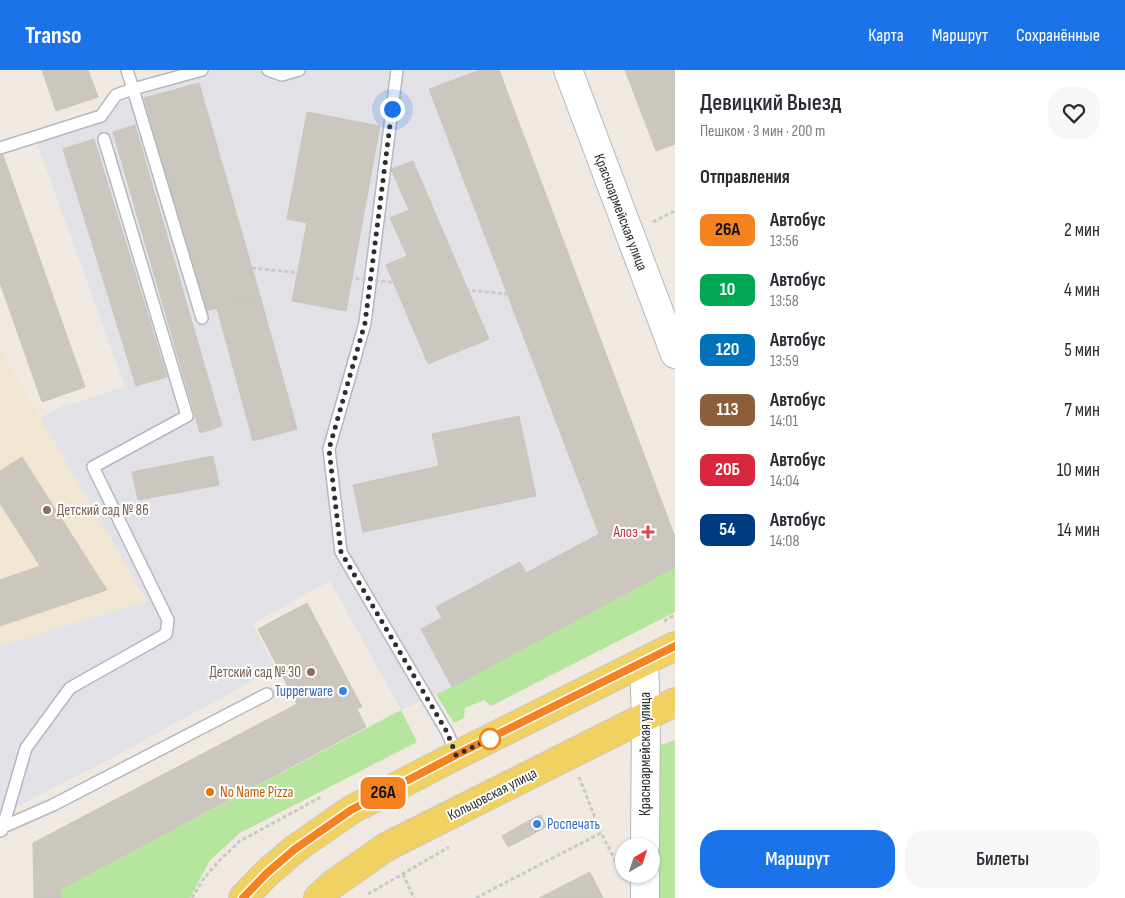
<!DOCTYPE html>
<html lang="ru">
<head>
<meta charset="utf-8">
<style>
  :root { --surface:#fff; --page:#f7f7f7; --text:#2b2b33; --muted:#7c7c81; --accent:#1a73e8 }
  body { margin:0; font-family:"Sofia Sans Condensed",sans-serif; background:var(--page); color:var(--text); height:100vh; display:flex; flex-direction:column; font-size:19px; white-space:nowrap }
  * { box-sizing:border-box; margin:0 }
  p { font-size:16px; color:var(--muted) }
  .icon { flex:none; width:28px; height:28px; fill:none; stroke:currentColor; stroke-width:2; stroke-linecap:round; stroke-linejoin:round }
  .map { position:relative; flex:1; overflow:hidden }
  .sheet { display:flex; flex-direction:column; background:var(--surface); width:450px }
  .sheet>* { flex:none }
  .badge { padding:0 10px; border-radius:8px; font-size:18px; line-height:32px }
  .needle { width:32px; rotate:39deg }
  .fabs { position:absolute; left:615px; top:768px; display:grid; gap:10px }
  .fabs a { display:grid; place-items:center; width:45px; height:45px; border-radius:50%; background:var(--surface); box-shadow:0 1px 4px #0004; font-size:25px }
  .you { position:absolute; width:25px; height:25px; margin:-12px; border:4px solid #fff; border-radius:50%; background:#1a73e8; box-shadow:0 0 0 8px #1a73e833 }
  .map>.badge { position:absolute; translate:-50% -50%; box-shadow:0 0 0 2px #fff }
  h2 { padding:0 25px; font-size:19px; line-height:45px }
  .round { display:grid; place-items:center; flex:none; width:52px; height:52px; border-radius:20px; background:var(--page) }
  .head { display:flex; align-items:center; justify-content:space-between; height:85px; padding:0 25px }
  h1 { font-size:24px; font-weight:600; line-height:38px }
  .primary-button { display:flex; gap:10px; margin-top:auto; padding:10px 25px }
  .primary-button a { flex:1; height:58px; border-radius:20px; background:var(--accent); color:#fff; font-size:20px; font-weight:600; line-height:58px; text-align:center }
  .primary-button a+a { background:var(--page); color:var(--text) }
  ul { padding:0; list-style:none }
  li { display:flex; align-items:center; gap:15px; height:60px; padding:0 25px }
  li div { flex:1 }
  li b { display:block; font-size:19px }
  li em { font-style:normal }
  li .badge { min-width:55px; font-weight:700; text-align:center }
  header { display:flex; align-items:center; gap:30px; box-sizing:border-box; height:70px; padding:0 25px; background:var(--accent); color:#fff }
  header strong { font-size:24px }
  nav { display:flex; gap:28px; margin-inline-start:auto; font-size:18px }
  main { display:flex; flex:1; min-height:0 }
  .map>svg:first-child { display:block }
</style>
</head>
<body>
<header>
<strong>Transo</strong>
<nav><a>Карта</a><a>Маршрут</a><a>Сохранённые</a></nav>
</header>
<main>
<div class="map">
<svg width="675" height="828" viewBox="0 0 675 828">
  <rect width="100%" height="100%" fill="#efe9e1"/>
  <path fill="#e3e1e8" d="M177,0H499L675,497L452,617L401,640L330,511L252,554L276,598L110,689L0,746V576L147,531L40,348L63,336L125,317L33,62L129,29L180,13Z"/>
  <path fill="#f0e6d1" d="M0,279L147,531L0,576Z"/>
  <path fill="#b6e59e" d="M675,497V542L491,636L484,630L465,638L464,648L454,653L436,624L452,617Z
    M401,640L417,672L240,763L210,790L190,828H61V819Z
    M675,670V828H658V676Z"/>
  <path fill="#cbc7bf" stroke="#cbc5ba" d="M42,0H88L98,27L56,41Z
    M480,0H499L675,467V497L452,617L421,559L442,548L436,537L520,492L526,503L599,464L429,19Z
    M625,0H675V74L656,81Z
    M199,13L260,226L204,242L144,28Z
    M307,42L380,56L346,241L292,231L307,153L287,149Z
    M135,55L222,356L200,363L113,62Z
    M94,69L167,307L136,316L63,79Z
    M3,85L85,317L42,332L0,213V86Z
    M413,91L489,269L428,294L386,195L407,186L390,148L409,140L391,99Z
    M260,226L297,359L253,371L217,238Z
    M519,346L536,426L363,462L353,415L439,396L432,364Z
    M213,386L219,415L138,430L132,402Z
    M22,387L107,520L0,556V510L40,496L0,433V401Z
    M307,533L362,637L357,639L366,657L61,819V828H34L33,773L297,634L258,559Z
    M540,745L547,756L535,763L528,751Z
    M528,751L535,763L520,771L514,759Z
    M514,759L520,771L508,777L502,766Z
    M590,802L603,828H539Z"/>
  <g fill="none" stroke-linecap="round" stroke-linejoin="round">
    <g stroke="#b4b7c1" stroke-width="14">
      <path id="service" d="M268,0L282,5L299,0
        M397,0L365,253L329,379L341,482L447,662L457,685
        M0,78L101,46L116,25L133,19L127,0
        M202,248L133,19L202,0
        M3,757L53,735L267,624
        M0,761L2,760L26,678L70,618L166,564L168,550L93,397L187,346L104,69"/>
    </g>
    <g stroke="#b4b7c1" stroke-width="30">
      <path id="tertiary" d="M568,0L675,284
        M644,592L646,647L645,776
        M645,804V828"/>
    </g>
    <g stroke="#c9c9c9" stroke-width="30">
      <path id="primary" d="M243,828L267,803L295,779L351,740L457,685L675,576
        M318,828L332,815L386,777L675,632"/>
    </g>
    <path stroke="#c9c9c9" stroke-width="3" stroke-dasharray="4 2.5" stroke-linecap="butt" d="M653,152L675,141
      M664,551L675,545
      M579,707L601,763
      M403,804L414,828
      M368,824L449,777
      M192,828L204,808L221,789L240,771L321,727
      M476,828L601,763L620,800"/>
    <use href="#service" stroke="#fff" stroke-width="11"/>
    <use href="#tertiary" stroke="#fff" stroke-width="28"/>
    <use href="#primary" stroke="#f2d163" stroke-width="28"/>
    <path stroke="#c9c9c9" stroke-width="3" stroke-dasharray="4 2.5" stroke-linecap="butt" d="M252,198L507,224"/>
  </g>
  <g fill="none" stroke-linecap="round" stroke-linejoin="round">
    <g stroke="#fff" stroke-width="11">
      <path id="line" d="M243,828L267,803L295,779L351,740L456,685L675,576"/>
    </g>
    <use href="#line" stroke="#f58220" stroke-width="8"/>
    <path stroke="#2e2e2e" stroke-width="5" stroke-dasharray="0 9" d="M392,39L365,253L329,379L341,482L447,662L456,685L490,669"/>
  </g>
  <g fill="#8d6e63" stroke="#fff" stroke-width="2">
    <circle cx="47" cy="440" r="5"/>
    <circle cx="311" cy="602" r="5"/>
  </g>
  <path fill="#e0444e" stroke="#fff" stroke-width="2" d="M645.5 454.5h5v5h5v5h-5v5h-5v-5h-5v-5h5z"/>
  <g fill="#3f7fe0" stroke="#fff" stroke-width="2">
    <circle cx="343" cy="621" r="5"/>
    <circle cx="537" cy="754" r="5"/>
  </g>
  <circle fill="#fff" stroke="#f58220" stroke-width="2.5" cx="490" cy="669" r="10"/>
  <circle fill="#e8710a" stroke="#fff" stroke-width="2" cx="210" cy="722" r="5"/>
  <g text-anchor="middle" stroke-width="4" stroke-linejoin="round" paint-order="stroke">
    <g font-size="15" fill="#2e2e2e" stroke="#fff">
      <text transform="translate(621 142) rotate(69)" y="5">Красноармейская улица</text>
      <text transform="translate(645 684) rotate(-90)" y="5">Красноармейская улица</text>
      <text transform="translate(492 724) rotate(-27)" y="5">Кольцовская улица</text>
    </g>
    <g font-size="15" fill="#785e54" stroke="#fff" text-anchor="start">
      <text x="57" y="445">Детский сад № 86</text>
      <text x="301" y="607" text-anchor="end">Детский сад № 30</text>
    </g>
    <g font-size="15" fill="#be3a42" stroke="#fff" text-anchor="end">
      <text x="638" y="467">Алоэ</text>
    </g>
    <g font-size="15" fill="#366cbe" stroke="#fff" text-anchor="end">
      <text x="333" y="626">Tupperware</text>
      <text x="547" y="759" text-anchor="start">Роспечать</text>
    </g>
    <g font-size="15" fill="#c56008" stroke="#fff" text-anchor="start">
      <text x="220" y="727">No Name Pizza</text>
    </g>
  </g>
</svg>
<div class="fabs">
<a><svg class="needle" viewBox="-14 -14 28 28"><path d="M0-13l5 13h-10z" fill="#e53935"/><path d="M0 13l5-13h-10z" fill="#7c7c81"/></svg></a>
</div>
<div class="you" style="left:392px;top:39px"></div>
<b class="badge" style="left:383px;top:723px;background:#f58220;color:#111">26А</b>
</div>
<section class="sheet">
<div class="head"><div><h1>Девицкий Выезд</h1><p>Пешком · 3 мин · 200 m</p></div><a class="round"><svg class="icon" aria-label="heart" viewBox="0 0 24 24"><path d="M12 20l-8-8c-3-5 5-10 8-4 3-6 11-1 8 4z"/></svg></a></div>
<h2>Отправления</h2>
<ul>
<li><span class="badge" style="background:#f58220;color:#111">26А</span><div><b>Автобус</b><p>13:56</p></div><em>2 мин</em></li>
<li><span class="badge" style="background:#00a651;color:#fff">10</span><div><b>Автобус</b><p>13:58</p></div><em>4 мин</em></li>
<li><span class="badge" style="background:#0072bc;color:#fff">120</span><div><b>Автобус</b><p>13:59</p></div><em>5 мин</em></li>
<li><span class="badge" style="background:#8b5e3c;color:#fff">113</span><div><b>Автобус</b><p>14:01</p></div><em>7 мин</em></li>
<li><span class="badge" style="background:#d7263d;color:#fff">20Б</span><div><b>Автобус</b><p>14:04</p></div><em>10 мин</em></li>
<li><span class="badge" style="background:#003b80;color:#fff">54</span><div><b>Автобус</b><p>14:08</p></div><em>14 мин</em></li>
</ul>
<div class="primary-button"><a>Маршрут</a><a>Билеты</a></div>
</section>
</main>
</body>
</html>
